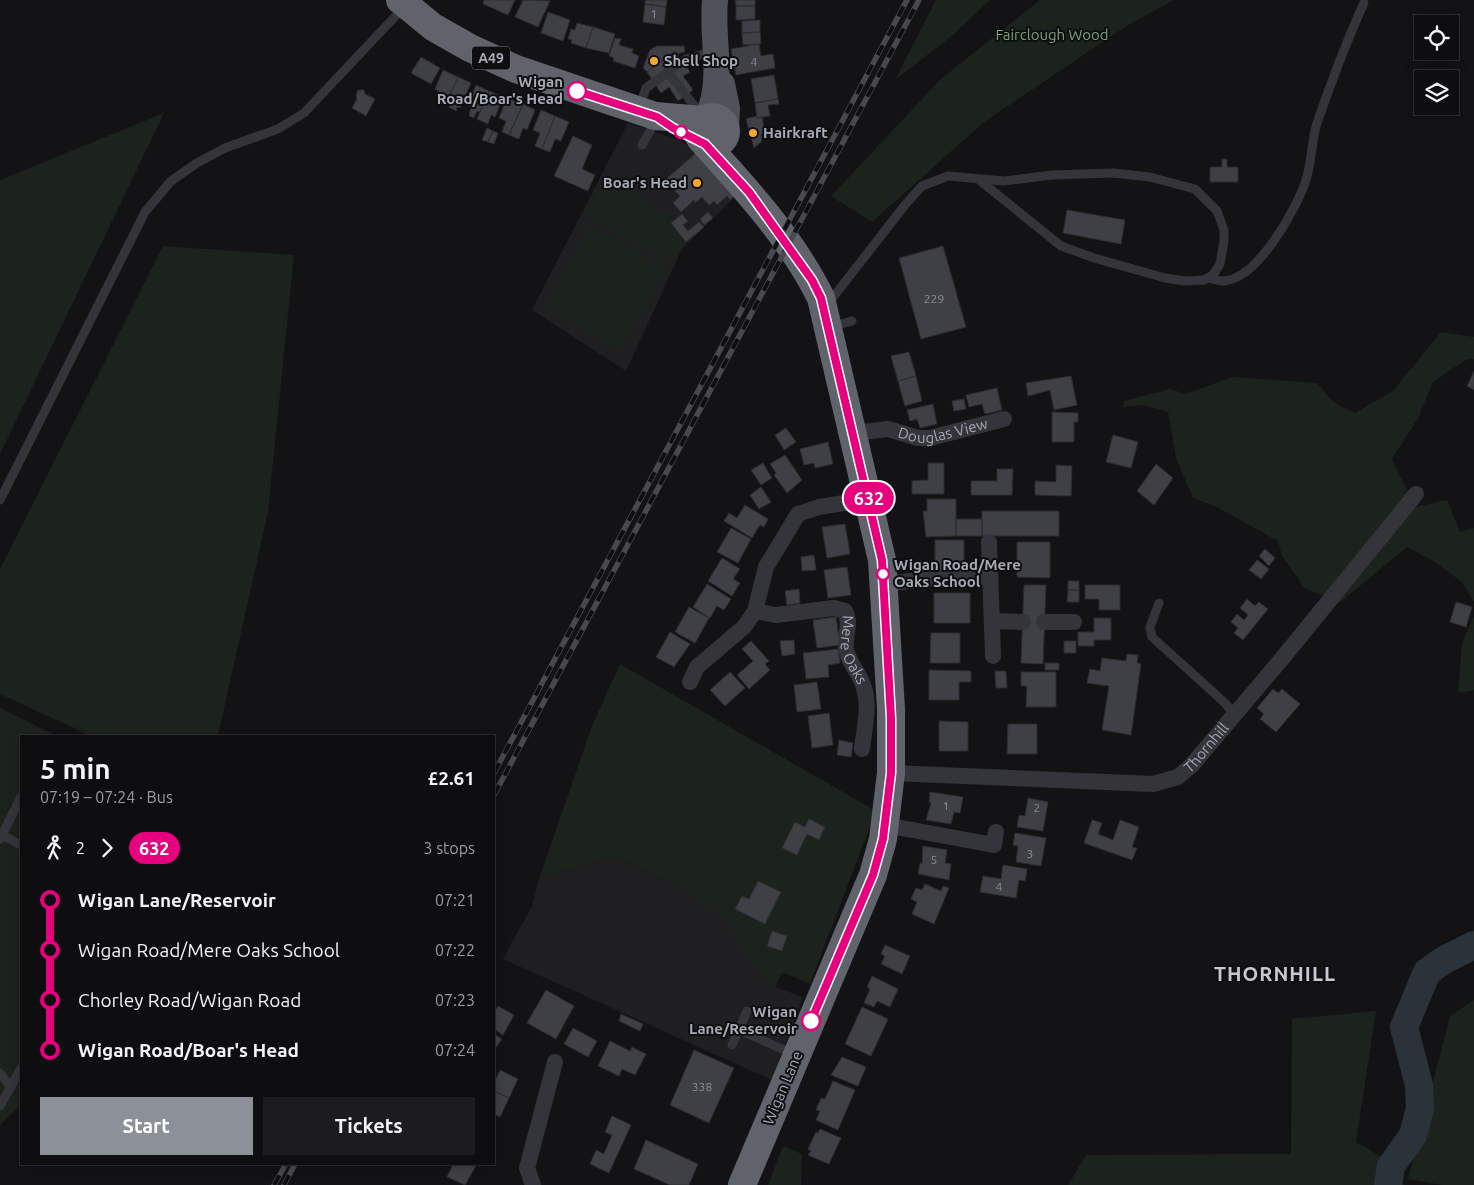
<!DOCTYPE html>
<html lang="en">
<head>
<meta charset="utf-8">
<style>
  :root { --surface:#0e0e10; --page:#1c1c1e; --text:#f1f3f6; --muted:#9b9c9f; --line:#2e2e30; --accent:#8c9099 }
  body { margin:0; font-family:Ubuntu,sans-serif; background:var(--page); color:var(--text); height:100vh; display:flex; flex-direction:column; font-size:19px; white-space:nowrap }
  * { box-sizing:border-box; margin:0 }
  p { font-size:16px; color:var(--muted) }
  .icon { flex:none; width:28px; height:28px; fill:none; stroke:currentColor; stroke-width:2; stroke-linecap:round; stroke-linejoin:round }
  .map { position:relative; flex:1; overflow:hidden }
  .side { position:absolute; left:20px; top:735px; width:475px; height:430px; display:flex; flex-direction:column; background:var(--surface); border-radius:0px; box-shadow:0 2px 12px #0003,0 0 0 1px var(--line) }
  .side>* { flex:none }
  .badge { padding:0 10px; border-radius:16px; font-size:18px; line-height:32px }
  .tools { position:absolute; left:1414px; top:15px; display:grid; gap:10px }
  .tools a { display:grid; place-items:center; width:45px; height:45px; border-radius:0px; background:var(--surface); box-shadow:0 2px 12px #0003,0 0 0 1px var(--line); font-size:25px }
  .map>.badge { position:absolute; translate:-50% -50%; box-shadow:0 0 0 2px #fff }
  .legs { display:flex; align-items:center; gap:8px; height:55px; padding:0 20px; font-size:16px }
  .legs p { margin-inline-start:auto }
  .headline { display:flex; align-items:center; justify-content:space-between; height:85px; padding:0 20px }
  h1 { font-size:28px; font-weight:700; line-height:38px }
  .cta { display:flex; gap:10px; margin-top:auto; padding:10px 20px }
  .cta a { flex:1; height:58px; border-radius:0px; background:var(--accent); color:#fff; font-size:20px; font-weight:700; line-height:58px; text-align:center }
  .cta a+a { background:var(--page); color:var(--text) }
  ul { padding:0 20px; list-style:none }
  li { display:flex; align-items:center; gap:18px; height:50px; font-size:19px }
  li i { display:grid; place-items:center; width:8px; height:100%; margin:0 6px; background:currentColor }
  li i::after { content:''; width:12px; height:12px; margin:-6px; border:4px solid; border-radius:50%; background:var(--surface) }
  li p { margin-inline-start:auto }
  li:first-child i { background:linear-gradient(#0000 50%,currentColor 0) }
  li:last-child i { background:linear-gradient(currentColor 50%,#0000 0) }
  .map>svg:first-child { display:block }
</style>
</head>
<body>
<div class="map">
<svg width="1474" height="1185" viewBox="0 0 1474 1185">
  <rect width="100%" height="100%" fill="#131315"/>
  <path fill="#1f1f22" d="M628,123L682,141L719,171L735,197L682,249L626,371L532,310Z
    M609,857L624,860L690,891L699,903L720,914L729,923L758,973L775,987L803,997L772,1080L503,959L532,906L539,879Z"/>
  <path fill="#1b231c" d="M936,0H990L953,35L895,80Z
    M1040,0H1174L1128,25L984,122L872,222L831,196L941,79Z
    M164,113L0,454V180Z
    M607,174L656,210L666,211L674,221L671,224L686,242L671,266L584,214Z
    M589,226L666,268L621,350L544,309Z
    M163,246L294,255L268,512L218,736H91L0,694V569Z
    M1441,332L1474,337V359H1467L1433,382L1418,418L1392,459L1415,507L1447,500L1460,532L1474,528V602L1462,582L1433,561L1407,547L1339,603L1305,588L1282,556L1278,541L1217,507L1193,498L1176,458L1168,412L1144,405L1123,407L1124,401L1170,389L1186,394L1232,377L1317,383L1334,403L1355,413L1393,391Z
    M1474,616V690L1458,693L1462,643Z
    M620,664L876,811L810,984L782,972L775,987L758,973L744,955L729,923L720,914L698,903L690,891L624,860L609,857L539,879L592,726Z
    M0,708L57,736H21V1105L0,1125Z
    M1474,1000V1185H1442L1408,1179L1450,1016Z
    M1376,1011L1356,1142L1399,1167L1404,1185H1068L1086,1155L1291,1154L1292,1019Z
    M783,1146L802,1154L801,1185H768Z"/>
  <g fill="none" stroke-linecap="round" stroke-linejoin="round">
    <path stroke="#293339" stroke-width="28" d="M1388,1185L1391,1166L1413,1135L1420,1109L1419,1085L1404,1027L1427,972L1444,960L1474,945"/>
  </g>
  <path fill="#3f4045" stroke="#2d2d31" d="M484,0H515L508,15L483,4Z
    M523,0L550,1L538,27L515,17Z
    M645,0H667L666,7L645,4Z
    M735,0H755V6H736Z
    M645,4L666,7L664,25L643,22Z
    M736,6H755V19L736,20Z
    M548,12L570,20L563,41L541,33Z
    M760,20V32L742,33V21Z
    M577,23L593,27L586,48L571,43L572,40L568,39L571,29L575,30Z
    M593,27L615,34L609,53L586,48Z
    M760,32L761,44L743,45L742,33Z
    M615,38L621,39L619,45L633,49L632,53L639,56L635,68L613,61L614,58L609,56Z
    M759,44L761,56L773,54L775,68L736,75L731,49Z
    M657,46H684L685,52L676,54L675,51L647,72L643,68L650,50Z
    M675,51L690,72L683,76L693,90L678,101L669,87L661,93L647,72Z
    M421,57L440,68L431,84L411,73Z
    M443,70L458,77L449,96L446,94L441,104L437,102L439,91L435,89Z
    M774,75L778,99L755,103L751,79Z
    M458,77L471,83L460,108L457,107L456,111L449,107L453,97L449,96Z
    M476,85L489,91L480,112L477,111L474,118L469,116L471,107L467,105Z
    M358,90H364L365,94L375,99L366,116L352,108L357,99L356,95Z
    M489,91L503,97L495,117L491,115L488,124L477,119Z
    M507,98L523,104L509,135L502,132L506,121L499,118Z
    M778,99L779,104L768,105L770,116L757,118L755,103Z
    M523,104L535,110L527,130L523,128L519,139L509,135Z
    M541,110L555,116L542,149L535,146L540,133L533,130Z
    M555,116L569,122L561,141L555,139L550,152L542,149Z
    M757,116V118L762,117L765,133L761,135L762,141L754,148L746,119Z
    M487,128L493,131L488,142L482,140Z
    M493,131L498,133L494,144L488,142Z
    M573,136L592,145L582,169L595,175L588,191L554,176Z
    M696,153L734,196L730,200L727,196L717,205L714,201L709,205L702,197L695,203L694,200L681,212L673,203L680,196L665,180Z
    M1222,159H1227V167H1238V182H1210V167H1222Z
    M1067,210L1125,220L1121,244L1063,233Z
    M708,212L713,218L704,225L700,219Z
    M682,214L688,221L683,225L688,231L699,222L704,227L686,242L671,223Z
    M943,246L966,327L921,339L899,258Z
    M909,352L916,376L898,381L891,356Z
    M1474,371V390L1467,386Z
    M916,376L922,401L905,406L898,381Z
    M1071,376L1077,405L1054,410L1050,390L1028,396L1026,383Z
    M997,388L1002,410L985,414L982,404L969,407L966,395Z
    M964,399L966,409L954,411L952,401Z
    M933,404L937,424L920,428L917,419L910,421L907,410Z
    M1052,412L1078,413V422H1074V442H1052Z
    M786,428L796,442L784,450L775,435Z
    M1113,435L1138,442L1131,468L1106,462Z
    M828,442L833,464L815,468L814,463L804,465L800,449Z
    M785,455L802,480L787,493L774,475L776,473L770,464Z
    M763,463L772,478L761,485L751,470Z
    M928,463H944V494H912V481L928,480Z
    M1156,464L1173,478L1154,505L1137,491Z
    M1056,465L1072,466L1071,496L1035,495V481L1056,482Z
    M997,469H1013L1012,495H971V481H997Z
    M761,487L771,502L759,509L750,495Z
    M927,499H956V536L926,537L923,511H927Z
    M745,505L768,519L764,527L760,525L752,538L724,521L729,513L737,518Z
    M982,511H1059V536H982Z
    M956,519H982V536H956Z
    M845,524L850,554L827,558L822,527Z
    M731,528L751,539L738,563L717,552Z
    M935,540H964V571L935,570Z
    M1017,542H1050V578L1017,577Z
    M1265,549L1275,558L1269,566L1259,556Z
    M814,555L816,570L802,571L801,557Z
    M722,558L740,569L733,579L740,583L732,596L708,581Z
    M1257,560L1269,569L1261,579L1249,570Z
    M847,567L851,595L828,598L824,570Z
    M1068,581H1079V590H1068Z
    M707,584L731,599L724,610L717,606L710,618L693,607Z
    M1024,585H1046L1043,664L1021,663Z
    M1085,585H1120V610H1099V599H1085Z
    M799,589L800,603L787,605L785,591Z
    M1068,590H1079V602H1067Z
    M934,593H970V623H934Z
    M1247,599L1255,606L1259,602L1268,609L1243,640L1234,633L1238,628L1231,622L1237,614L1244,620L1248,615L1240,608Z
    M1456,602L1472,607L1466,627L1450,622Z
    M689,607L709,618L695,643L675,632Z
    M836,617L840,645L817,648L813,620Z
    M1094,618H1111V640H1094V646H1078V632H1094Z
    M670,632L690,644L674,667L656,657Z
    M931,633H960V663H930Z
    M794,640L795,654L782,656L780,641Z
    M751,641L769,661L765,664L770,670L749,689L737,675L753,661L742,649Z
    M1064,641H1076V653H1064Z
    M838,649L840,663L828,665L829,677L806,679L803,653Z
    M1127,654L1138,655L1137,663L1141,664L1131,735L1102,730L1109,686L1087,683L1090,669L1100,671L1102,658L1126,661Z
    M1045,663H1059V670H1045Z
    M929,670L971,671V682H959V700H929Z
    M995,671H1006L1007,688H996Z
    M730,672L745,688L725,706L710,690Z
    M1021,672H1056V707H1026L1027,686H1021Z
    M817,682L821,709L797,712L794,685Z
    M1273,689L1278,693L1282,689L1300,704L1276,732L1260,719L1264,714L1257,708Z
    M829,713L833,745L812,748L808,716Z
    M939,721L968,722V751H939Z
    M1008,724H1037V754H1007Z
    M839,740L853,743L851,757L837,755Z
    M930,792L963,797L960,813L954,812L951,824L926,820L931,803L929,802Z
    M1028,798L1048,802L1043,831L1017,827L1019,815L1025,816Z
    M809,819L825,827L819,840L807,834L797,855L782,848L795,822L805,827Z
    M1092,820L1102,823L1098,834L1113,840L1120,820L1139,827L1132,847L1137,848L1132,860L1084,843Z
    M1015,833L1046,838L1041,866L1016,862L1018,846L1013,845Z
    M923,846L947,850L945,863L951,864L949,880L918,874L920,863L922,864Z
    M1003,865L1027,869L1025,881L1019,880L1016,898L980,892L983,876L1001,879Z
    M758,881L781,892L765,924L735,909L742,896L749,899Z
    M925,884L941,891L943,886L949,888L934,924L912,914L917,902L911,899L916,888L922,890Z
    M772,931L787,936L782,951L767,946Z
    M885,945L910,956L902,974L881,964L885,956L881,954Z
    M872,976L898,989L890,1007L877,1001L874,1007L864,1003L870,989L867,987Z
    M546,990L574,1006L556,1039L527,1023Z
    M498,1006L514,1015L503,1035L494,1029V1013Z
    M862,1007L888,1019L871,1056L845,1044Z
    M621,1014L643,1024L640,1031L619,1021Z
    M573,1028L597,1041L588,1057L564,1044Z
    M494,1034L502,1039L494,1050Z
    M610,1041L630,1051L632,1047L646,1054L635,1075L622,1069L619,1076L598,1066Z
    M694,1050L734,1068L709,1123L670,1105Z
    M842,1057L866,1067L858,1086L831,1075Z
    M500,1070L518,1079L509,1098L494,1091V1083Z
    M833,1081L855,1090L838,1130L816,1120L820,1111L816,1110L821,1098L825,1099Z
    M494,1091L509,1098L500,1117L494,1114Z
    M612,1116L631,1125L609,1173L590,1164L596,1150L604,1154L612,1135L605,1132Z
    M820,1129L841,1138L829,1164L808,1155L811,1151L808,1149L816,1132L818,1133Z
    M646,1140L698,1164L689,1185H670L634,1169Z
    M453,1164H477L465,1185L447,1177Z"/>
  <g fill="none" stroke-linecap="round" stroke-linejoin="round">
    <path stroke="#34353a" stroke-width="9" d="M668,72L700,113
      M639,108L646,88L668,72L686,59L704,54L714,55
      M642,145L651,129L654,119
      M1208,278C1212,279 1218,281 1223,281C1257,280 1295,211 1305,183C1312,164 1311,142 1317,123C1331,83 1346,42 1364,3
      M827,305L905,205L922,186L948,176L1004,181L1052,175L1113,173L1150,177L1195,189L1217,211L1224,230V241L1220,264L1213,275L1204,280L1185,281L1165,278L1094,258L1061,246L978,179
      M830,327L852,321
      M0,500L145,212L171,181L197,163L225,148L278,129L304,113L405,6
      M1159,603L1150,627L1152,637L1224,702L1235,715
      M0,834L21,845
      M0,839L21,797
      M739,1030L794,1054
      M732,1045L747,1011
      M0,1073L11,1087
      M0,1106L21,1068"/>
    <g stroke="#34353a" stroke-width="16">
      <path id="s1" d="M853,433L888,429L918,438H930L1004,419"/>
      <path d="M989,542L993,656"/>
      <path d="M884,584L938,578L990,577"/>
      <path id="s2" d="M755,611L776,615L834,608L845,611C852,623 844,637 846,649C848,663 861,674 864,688C870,707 864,730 862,749"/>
      <path d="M992,621L1023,622"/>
      <path d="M1044,622H1074"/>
      <path d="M690,682L697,667L744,627L755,611L766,567L798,514L819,507L869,499"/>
      <path id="s3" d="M891,773L1153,784L1178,777L1191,766L1285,655L1416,494"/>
      <path d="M885,825L994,845L996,832"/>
      <path d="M533,1185L527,1168L555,1062"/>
    </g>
    <path stroke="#505259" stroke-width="26" d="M722,84L727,108L726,128
      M707,118C725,81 711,39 715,0"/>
    <path stroke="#60636b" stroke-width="28" d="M400,0L433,27L470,48L516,69L655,116L703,120
      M698 131a14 14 0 1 1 28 0a14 14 0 1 1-28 0Z
      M705,144C748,191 793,241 821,298L882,560L891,709V773L883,839L873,875L742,1185"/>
    <g stroke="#47494f" stroke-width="5.5">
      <path id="rail" d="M494,773L907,0
        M494,795L919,0
        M274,1185L286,1164
        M284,1185L295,1164"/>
    </g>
    <use href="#rail" stroke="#0e0e10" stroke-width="4" stroke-dasharray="11" stroke-linecap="butt"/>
  </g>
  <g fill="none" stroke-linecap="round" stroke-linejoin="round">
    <g stroke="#fff" stroke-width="11">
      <path id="line-1" d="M577,91L657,117L673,128L705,144L749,192L812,280L821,298L882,560L891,718V773L883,839L873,875L811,1021"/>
    </g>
    <use href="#line-1" stroke="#e6007e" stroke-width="8"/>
  </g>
  <g fill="#f8a828" stroke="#0e0e10" stroke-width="2">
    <circle cx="654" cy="61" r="5"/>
    <circle cx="753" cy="133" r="5"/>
    <circle cx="697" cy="183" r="5"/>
  </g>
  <g fill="#fff" stroke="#e6007e" stroke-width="2.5">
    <circle cx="577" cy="91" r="9"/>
    <circle cx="681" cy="132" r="6"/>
    <circle cx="883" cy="574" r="6"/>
    <circle cx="811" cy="1021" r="9"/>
  </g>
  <g text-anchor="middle" stroke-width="4" stroke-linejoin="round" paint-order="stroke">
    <g font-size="12" fill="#8b909a">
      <text x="654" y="18">1</text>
      <text x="754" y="66">4</text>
      <text x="934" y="303">229</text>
      <text x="946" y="810">1</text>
      <text x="1037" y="812">2</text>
      <text x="1030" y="858">3</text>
      <text x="934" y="864">5</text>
      <text x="999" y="891">4</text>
      <text x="702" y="1091">338</text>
    </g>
    <rect fill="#0e0e10" stroke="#777b84" stroke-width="1" x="472" y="46.5" width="38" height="23" rx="4"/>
    <g font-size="14" font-weight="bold" fill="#a4aab6">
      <text x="491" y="63">A49</text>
    </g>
    <g font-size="15" fill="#7aa27b" stroke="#0e0e10">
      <text x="1052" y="40">Fairclough Wood</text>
    </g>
    <g font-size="15" font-weight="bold" fill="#a4aab6" stroke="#0e0e10" text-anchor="start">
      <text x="664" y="66">Shell Shop</text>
      <text x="763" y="138">Hairkraft</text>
      <text x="687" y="188" text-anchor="end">Boar's Head</text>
    </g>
    <g font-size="15" font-weight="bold" fill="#a4aab6" stroke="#0e0e10" text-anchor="end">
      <text x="563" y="87">Wigan<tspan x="563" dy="17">Road/Boar's Head</tspan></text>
      <text x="894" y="570" text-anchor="start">Wigan Road/Mere<tspan x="894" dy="17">Oaks School</tspan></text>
      <text x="797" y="1017">Wigan<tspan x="797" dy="17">Lane/Reservoir</tspan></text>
    </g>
    <g font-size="15" fill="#a4aab6" stroke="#0e0e10">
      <text dy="5" stroke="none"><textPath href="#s1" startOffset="92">Douglas View</textPath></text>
      <text dy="5" stroke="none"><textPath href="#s2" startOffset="132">Mere Oaks</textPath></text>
      <text dy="5" stroke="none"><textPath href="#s3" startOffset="329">Thornhill</textPath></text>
      <text transform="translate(783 1088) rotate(-67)" y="5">Wigan Lane</text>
    </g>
    <g font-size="20" font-weight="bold" letter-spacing="1" fill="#c5c9d2" stroke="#0e0e10">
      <text x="1275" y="981">THORNHILL</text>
    </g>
  </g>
</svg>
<div class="tools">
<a><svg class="icon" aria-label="locate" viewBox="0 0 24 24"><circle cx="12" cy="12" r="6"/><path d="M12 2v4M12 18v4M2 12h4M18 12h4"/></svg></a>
<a><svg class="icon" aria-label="layers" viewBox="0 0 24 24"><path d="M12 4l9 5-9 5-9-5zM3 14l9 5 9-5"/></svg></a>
</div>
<b class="badge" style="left:869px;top:498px;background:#e6007e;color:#fff">632</b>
<section class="side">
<div class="headline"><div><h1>5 min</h1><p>07:19 – 07:24 · Bus</p></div><b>£2.61</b></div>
<div class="legs"><svg class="icon" aria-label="walk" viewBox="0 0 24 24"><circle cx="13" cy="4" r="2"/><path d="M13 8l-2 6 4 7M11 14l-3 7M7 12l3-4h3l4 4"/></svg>2<svg class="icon" aria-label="forward" viewBox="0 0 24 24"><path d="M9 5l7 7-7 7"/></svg><b class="badge" style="background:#e6007e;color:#fff">632</b><p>3 stops</p></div>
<ul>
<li><i style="color:#e6007e"></i><b>Wigan Lane/Reservoir</b><p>07:21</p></li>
<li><i style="color:#e6007e"></i><span>Wigan Road/Mere Oaks School</span><p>07:22</p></li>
<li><i style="color:#e6007e"></i><span>Chorley Road/Wigan Road</span><p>07:23</p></li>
<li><i style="color:#e6007e"></i><b>Wigan Road/Boar's Head</b><p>07:24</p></li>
</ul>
<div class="cta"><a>Start</a><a>Tickets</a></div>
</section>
</div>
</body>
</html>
